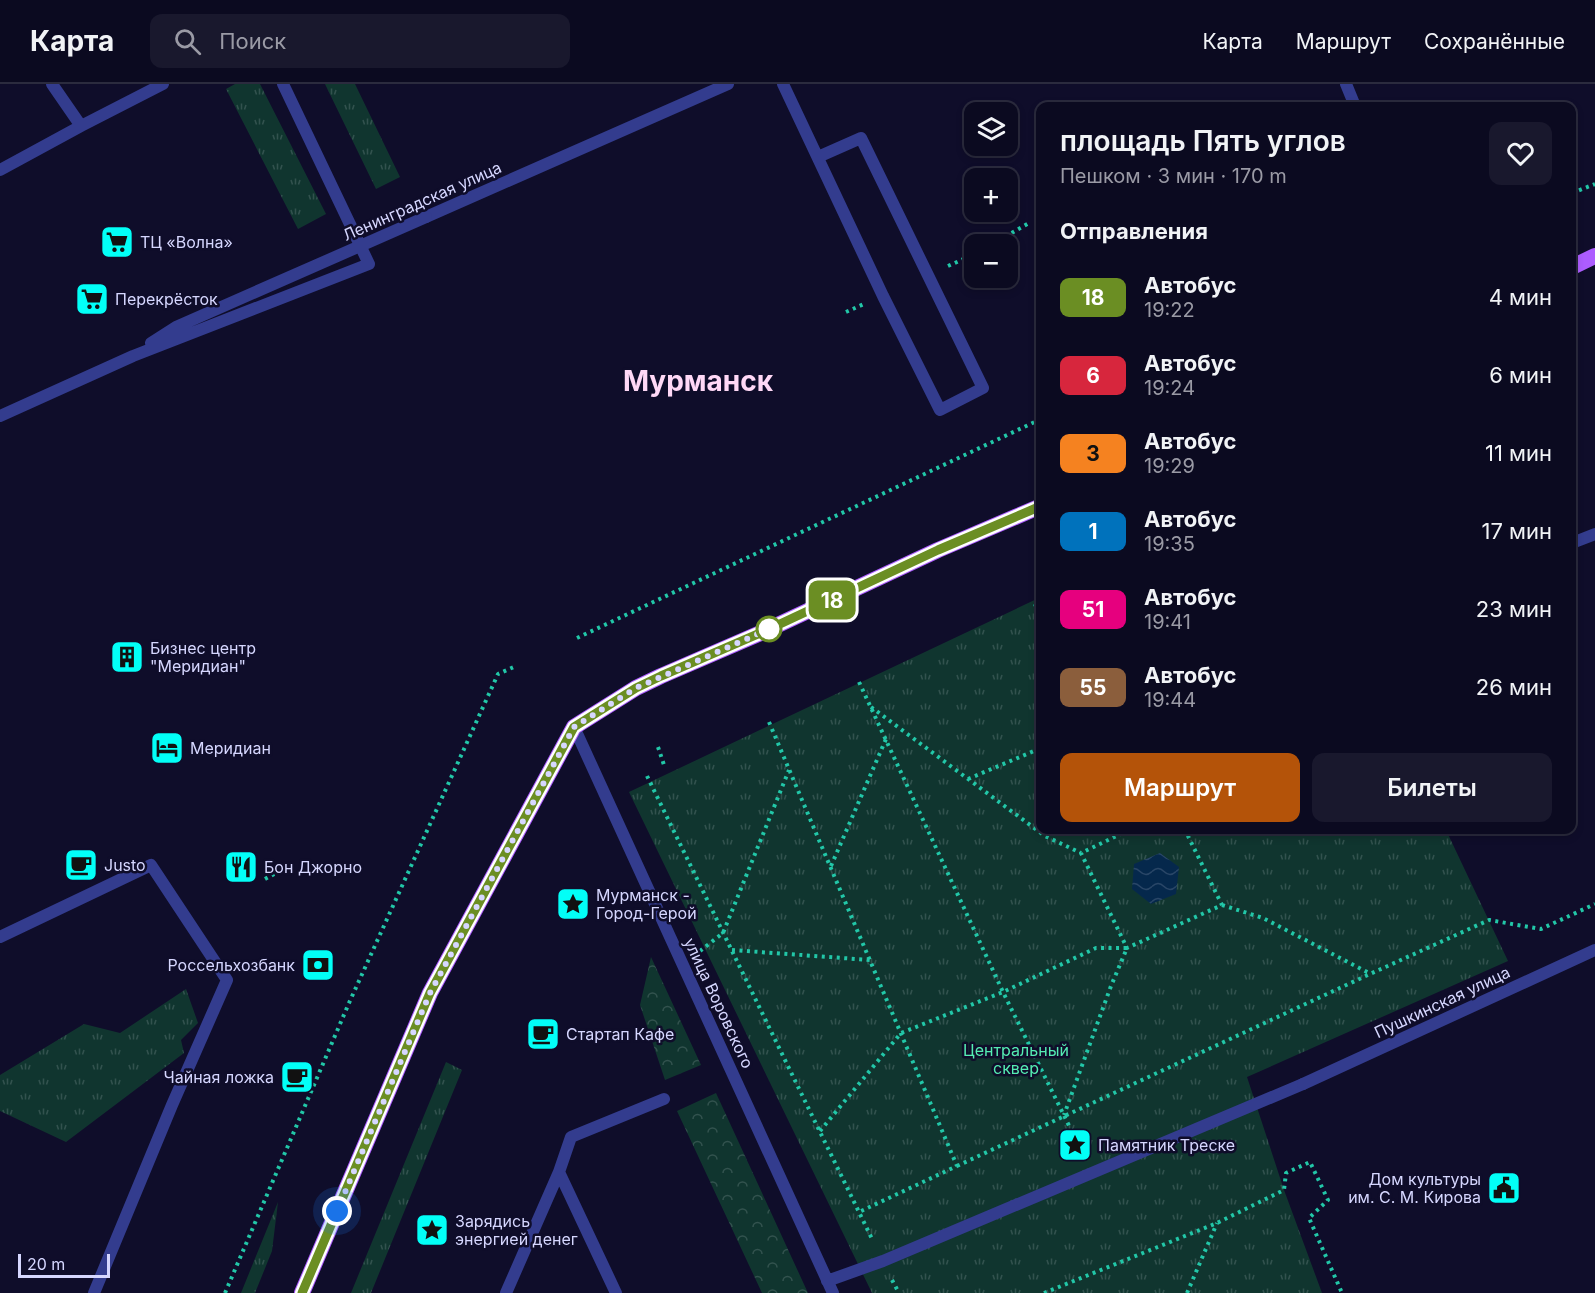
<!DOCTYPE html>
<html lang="ru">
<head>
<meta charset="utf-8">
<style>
  :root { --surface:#0b0a20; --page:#19182d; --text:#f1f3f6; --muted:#9a9aa5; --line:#2b2b3e; --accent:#b45309 }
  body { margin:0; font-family:Inter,sans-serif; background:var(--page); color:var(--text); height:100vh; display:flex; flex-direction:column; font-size:22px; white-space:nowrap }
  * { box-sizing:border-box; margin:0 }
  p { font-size:20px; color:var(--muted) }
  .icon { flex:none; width:33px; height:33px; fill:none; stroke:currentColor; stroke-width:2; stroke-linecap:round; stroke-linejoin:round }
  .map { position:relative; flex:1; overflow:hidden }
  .panel { position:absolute; left:1036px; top:18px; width:540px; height:732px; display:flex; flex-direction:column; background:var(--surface); border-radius:12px; box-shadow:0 3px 9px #0003,0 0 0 2px var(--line) }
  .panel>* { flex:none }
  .badge { padding:0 12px; border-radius:9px; font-size:21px; line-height:39px }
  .buttons { position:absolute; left:964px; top:18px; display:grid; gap:12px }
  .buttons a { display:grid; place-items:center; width:54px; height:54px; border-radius:12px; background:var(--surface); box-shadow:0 3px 9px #0003,0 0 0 2px var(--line); font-size:30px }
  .scale { position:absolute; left:18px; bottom:15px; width:92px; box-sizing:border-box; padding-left:6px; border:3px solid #d6d7ff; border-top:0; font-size:16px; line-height:21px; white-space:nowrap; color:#d6d7ff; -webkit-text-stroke:4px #0f0d2a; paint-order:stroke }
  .you { position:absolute; width:30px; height:30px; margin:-15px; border:4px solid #fff; border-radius:50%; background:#1a73e8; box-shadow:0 0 0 9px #1a73e833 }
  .map>.badge { position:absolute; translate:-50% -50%; box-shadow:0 0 0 3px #fff }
  h2 { padding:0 24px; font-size:22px; line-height:54px }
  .round { display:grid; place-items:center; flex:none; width:63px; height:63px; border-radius:12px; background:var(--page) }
  .summary { display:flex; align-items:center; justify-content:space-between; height:102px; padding:0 24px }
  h1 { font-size:28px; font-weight:600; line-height:45px }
  .button { display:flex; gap:12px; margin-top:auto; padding:12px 24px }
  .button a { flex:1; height:69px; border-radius:12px; background:var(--accent); color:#fff; font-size:24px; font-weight:600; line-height:69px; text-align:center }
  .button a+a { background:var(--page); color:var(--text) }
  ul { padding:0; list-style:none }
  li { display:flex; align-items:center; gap:18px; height:78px; padding:0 24px }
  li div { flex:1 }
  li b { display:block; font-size:22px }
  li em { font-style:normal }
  li .badge { min-width:66px; font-weight:700; text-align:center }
  header { display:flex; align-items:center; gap:36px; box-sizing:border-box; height:84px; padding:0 30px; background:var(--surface); border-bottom:2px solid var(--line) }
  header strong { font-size:28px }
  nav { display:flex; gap:33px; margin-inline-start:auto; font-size:21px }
  .search { width:420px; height:54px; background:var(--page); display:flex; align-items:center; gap:15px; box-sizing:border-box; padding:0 21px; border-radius:12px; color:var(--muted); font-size:22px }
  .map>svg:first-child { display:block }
</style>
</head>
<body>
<header>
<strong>Карта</strong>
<div class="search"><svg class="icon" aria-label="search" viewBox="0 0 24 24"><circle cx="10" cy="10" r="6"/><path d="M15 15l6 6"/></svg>Поиск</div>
<nav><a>Карта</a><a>Маршрут</a><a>Сохранённые</a></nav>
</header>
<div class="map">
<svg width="1595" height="1209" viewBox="0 0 1595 1209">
  <defs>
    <pattern id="grass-tufts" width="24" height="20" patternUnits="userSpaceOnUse" patternTransform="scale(1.5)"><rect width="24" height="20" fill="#10352f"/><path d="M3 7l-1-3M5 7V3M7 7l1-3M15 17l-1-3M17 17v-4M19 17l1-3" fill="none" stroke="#32524e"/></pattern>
    <pattern id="forest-crowns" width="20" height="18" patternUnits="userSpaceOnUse" patternTransform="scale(1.5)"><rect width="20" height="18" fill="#10352f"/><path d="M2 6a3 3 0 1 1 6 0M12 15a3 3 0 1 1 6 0" fill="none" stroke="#32524e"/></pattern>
    <pattern id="water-waves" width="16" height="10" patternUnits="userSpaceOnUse" patternTransform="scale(1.5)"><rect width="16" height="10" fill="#05284c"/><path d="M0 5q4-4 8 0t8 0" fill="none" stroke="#294667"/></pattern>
  </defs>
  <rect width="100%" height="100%" fill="#0f0d2a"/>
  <path fill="url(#grass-tufts)" d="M235,0H260L326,130L298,145L226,5Z
    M325,0H355L400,93L376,105Z
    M1041,513V746H1446L1508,877L1247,993L1284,1106L1322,1209H872L629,708Z
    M186,905L198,939L181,956L184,969L66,1058L0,1027V991L84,940L120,949Z
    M446,978L462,986L371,1209H351Z
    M278,1118L272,1167L255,1209H241Z"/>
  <path fill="url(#forest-crowns)" d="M651,873L701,981L665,996L640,921Z
    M716,1009L808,1209H762L677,1027Z"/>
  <path fill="url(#water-waves)" d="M1160,769L1179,783L1176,810L1151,820L1132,805L1134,780Z"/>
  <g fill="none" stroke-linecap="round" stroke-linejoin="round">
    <path stroke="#22c7a8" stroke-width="4" stroke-dasharray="3 4.5" stroke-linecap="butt" d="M1572,109L1595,100
      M992,160L1031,138
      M948,182L975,170
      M846,228L864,220
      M1035,520L1041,535
      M577,554L1041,335
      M859,598L1003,908L1084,1072
      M871,623L1045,752L1081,769
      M769,638L957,1082L859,1128
      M658,663L665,684
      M647,692L873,1157
      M968,695L1041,664
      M1129,746L1081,769L1127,864L1222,821L1185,746
      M831,782L886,655
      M265,795L285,784
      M1222,821L1263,834L1369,889
      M732,866L870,876
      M700,867L723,849L789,686
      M820,1047L901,949L1003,908L1096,864H1127L1111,902L1064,1031
      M957,1082L1370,890L1489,836L1541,845L1595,820
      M892,1196L899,1209
      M225,1209L349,919L498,590L516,582
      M1044,1209L1217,1139L1284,1106L1286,1089L1310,1078L1328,1116L1309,1134L1342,1209
      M1187,1209L1217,1139"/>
    <path stroke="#333c8e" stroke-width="12" d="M52,0L81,42
      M783,0L883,212L940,326L983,304L861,54L818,73
      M1346,0L1355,22
      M0,86L81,42L163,0
      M1572,459L1595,450
      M0,853L151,781L227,896L172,1021L94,1209
      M559,1088L616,1209
      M506,1209L559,1088L571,1053L664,1015"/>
    <path stroke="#333c8e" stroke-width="12" d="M426,133L728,0
      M574,643L833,1209
      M827,1197L883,1177L1303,1000"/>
    <path stroke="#333c8e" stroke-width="12" d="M151,259L176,243L426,133
      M0,332L133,272L369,180L283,0
      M1303,1000L1595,866"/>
    <path stroke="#ad5dff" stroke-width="16" d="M1572,183L1595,172
      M302,1209L430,909L574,643L636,604L661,592L765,547L938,466L1041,422"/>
  </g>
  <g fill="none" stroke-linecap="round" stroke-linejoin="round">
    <g stroke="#fff" stroke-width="14">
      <path id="line" d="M302,1209L430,909L574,643L636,604L661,592L765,547L938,466L1041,422"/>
    </g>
    <use href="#line" stroke="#6b8e23" stroke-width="9"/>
    <path stroke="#d6d7ff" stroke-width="6" stroke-dasharray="0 10.8" d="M337,1127L430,909L574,643L636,604L769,545"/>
  </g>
  <defs>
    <g id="supermarket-square" transform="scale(1.725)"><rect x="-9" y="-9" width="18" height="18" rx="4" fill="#02fff7" stroke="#0f0d2a"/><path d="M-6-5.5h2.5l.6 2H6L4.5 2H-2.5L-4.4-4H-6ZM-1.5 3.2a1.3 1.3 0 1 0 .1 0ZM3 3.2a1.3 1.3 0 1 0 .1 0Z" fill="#111"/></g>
    <g id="building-square" transform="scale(1.725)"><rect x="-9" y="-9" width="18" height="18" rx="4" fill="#02fff7" stroke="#0f0d2a"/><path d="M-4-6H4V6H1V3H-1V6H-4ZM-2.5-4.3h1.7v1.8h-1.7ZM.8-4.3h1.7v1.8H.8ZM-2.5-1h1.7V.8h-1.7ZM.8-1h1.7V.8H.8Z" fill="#111"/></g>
    <g id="hotel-square" transform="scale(1.725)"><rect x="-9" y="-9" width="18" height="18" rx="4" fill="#02fff7" stroke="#0f0d2a"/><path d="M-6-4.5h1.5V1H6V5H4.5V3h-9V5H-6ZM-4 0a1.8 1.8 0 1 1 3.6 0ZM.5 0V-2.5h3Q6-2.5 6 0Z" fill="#111"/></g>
    <g id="cafe-square" transform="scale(1.725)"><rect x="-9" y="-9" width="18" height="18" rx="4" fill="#02fff7" stroke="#0f0d2a"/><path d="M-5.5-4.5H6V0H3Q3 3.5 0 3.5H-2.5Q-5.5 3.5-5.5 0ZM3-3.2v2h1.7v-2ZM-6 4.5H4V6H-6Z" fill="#111"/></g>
    <g id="restaurant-square" transform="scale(1.725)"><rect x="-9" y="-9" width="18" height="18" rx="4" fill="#02fff7" stroke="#0f0d2a"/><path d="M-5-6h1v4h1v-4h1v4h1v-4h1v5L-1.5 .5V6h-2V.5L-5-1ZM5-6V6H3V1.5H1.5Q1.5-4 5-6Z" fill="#111"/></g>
    <g id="sight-square" transform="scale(1.725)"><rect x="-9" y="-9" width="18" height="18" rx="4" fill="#02fff7" stroke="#0f0d2a"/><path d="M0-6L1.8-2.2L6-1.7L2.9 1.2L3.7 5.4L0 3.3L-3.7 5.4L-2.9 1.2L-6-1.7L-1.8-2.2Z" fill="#111"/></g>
    <g id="bank-square" transform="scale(1.725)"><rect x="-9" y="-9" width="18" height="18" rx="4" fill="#02fff7" stroke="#0f0d2a"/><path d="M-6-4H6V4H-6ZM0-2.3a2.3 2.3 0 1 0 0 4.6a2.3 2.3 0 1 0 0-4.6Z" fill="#111"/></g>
    <g id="civic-square" transform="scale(1.725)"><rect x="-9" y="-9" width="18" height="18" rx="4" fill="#02fff7" stroke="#0f0d2a"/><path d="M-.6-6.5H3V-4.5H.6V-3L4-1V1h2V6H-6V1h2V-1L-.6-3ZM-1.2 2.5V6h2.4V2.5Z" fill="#111"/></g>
  </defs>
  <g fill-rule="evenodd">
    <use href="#supermarket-square" x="117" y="158"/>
    <use href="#supermarket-square" x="92" y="215"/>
    <use href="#building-square" x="127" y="573"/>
    <use href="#hotel-square" x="167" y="664"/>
    <use href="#cafe-square" x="81" y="781"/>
    <use href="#restaurant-square" x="241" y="783"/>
    <use href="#sight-square" x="573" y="820"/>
    <use href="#bank-square" x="318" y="881"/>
    <use href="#cafe-square" x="543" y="950"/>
    <use href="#cafe-square" x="297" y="993"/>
    <use href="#sight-square" x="1075" y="1061"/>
    <use href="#civic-square" x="1504" y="1104"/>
    <use href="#sight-square" x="432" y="1146"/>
  </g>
  <circle fill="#fff" stroke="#6b8e23" stroke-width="3" cx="769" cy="545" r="12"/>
  <g text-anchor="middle" stroke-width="5" stroke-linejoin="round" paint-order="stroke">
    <g font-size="16" fill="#d6d7ff" stroke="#0f0d2a">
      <text transform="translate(422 117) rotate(-24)" y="6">Ленинградская улица</text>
      <text transform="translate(1442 918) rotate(-25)" y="6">Пушкинская улица</text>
      <text transform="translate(719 919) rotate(65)" y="6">улица Воровского</text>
    </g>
    <g font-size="16" fill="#d6d7ff" stroke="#0f0d2a" text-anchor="start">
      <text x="140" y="164">ТЦ «Волна»</text>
      <text x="115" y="221">Перекрёсток</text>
      <text x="150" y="570">Бизнес центр<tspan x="150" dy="18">"Меридиан"</tspan></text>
      <text x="190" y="670">Меридиан</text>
      <text x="104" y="787">Justo</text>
      <text x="264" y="789">Бон Джорно</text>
      <text x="596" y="817">Мурманск -<tspan x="596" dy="18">Город-Герой</tspan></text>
      <text x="295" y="887" text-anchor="end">Россельхозбанк</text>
      <text x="566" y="956">Стартап Кафе</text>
      <text x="274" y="999" text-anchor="end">Чайная ложка</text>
      <text x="1098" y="1067">Памятник Треске</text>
      <text x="1481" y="1101" text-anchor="end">Дом культуры<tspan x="1481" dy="18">им. С. М. Кирова</tspan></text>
      <text x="455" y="1143">Зарядись<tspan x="455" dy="18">энергией денег</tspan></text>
    </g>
    <g font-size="16" fill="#55edb3" stroke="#0f0d2a">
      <text x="1016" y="972">Центральный<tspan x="1016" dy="18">сквер</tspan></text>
    </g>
    <g font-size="28" font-weight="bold" fill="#ffd8f6" stroke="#0f0d2a">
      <text x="698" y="307">Мурманск</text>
    </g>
  </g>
</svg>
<div class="buttons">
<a><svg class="icon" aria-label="layers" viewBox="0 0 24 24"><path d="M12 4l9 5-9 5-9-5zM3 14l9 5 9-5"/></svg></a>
<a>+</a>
<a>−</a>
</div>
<div class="scale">20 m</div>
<div class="you" style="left:337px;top:1127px"></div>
<b class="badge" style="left:832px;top:516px;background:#6b8e23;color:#fff">18</b>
<section class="panel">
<div class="summary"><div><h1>площадь Пять углов</h1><p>Пешком · 3 мин · 170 m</p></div><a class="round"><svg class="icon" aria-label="heart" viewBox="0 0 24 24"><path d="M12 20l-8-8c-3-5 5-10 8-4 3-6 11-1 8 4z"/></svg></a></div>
<h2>Отправления</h2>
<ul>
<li><span class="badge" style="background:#6b8e23;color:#fff">18</span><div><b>Автобус</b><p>19:22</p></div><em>4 мин</em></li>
<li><span class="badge" style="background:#d7263d;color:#fff">6</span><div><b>Автобус</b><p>19:24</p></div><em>6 мин</em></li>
<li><span class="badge" style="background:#f58220;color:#111">3</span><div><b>Автобус</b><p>19:29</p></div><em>11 мин</em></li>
<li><span class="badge" style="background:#0072bc;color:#fff">1</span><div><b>Автобус</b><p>19:35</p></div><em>17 мин</em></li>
<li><span class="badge" style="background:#e6007e;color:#fff">51</span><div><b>Автобус</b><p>19:41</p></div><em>23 мин</em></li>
<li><span class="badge" style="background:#8b5e3c;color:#fff">55</span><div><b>Автобус</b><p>19:44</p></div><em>26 мин</em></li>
</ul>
<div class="button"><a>Маршрут</a><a>Билеты</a></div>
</section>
</div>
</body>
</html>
